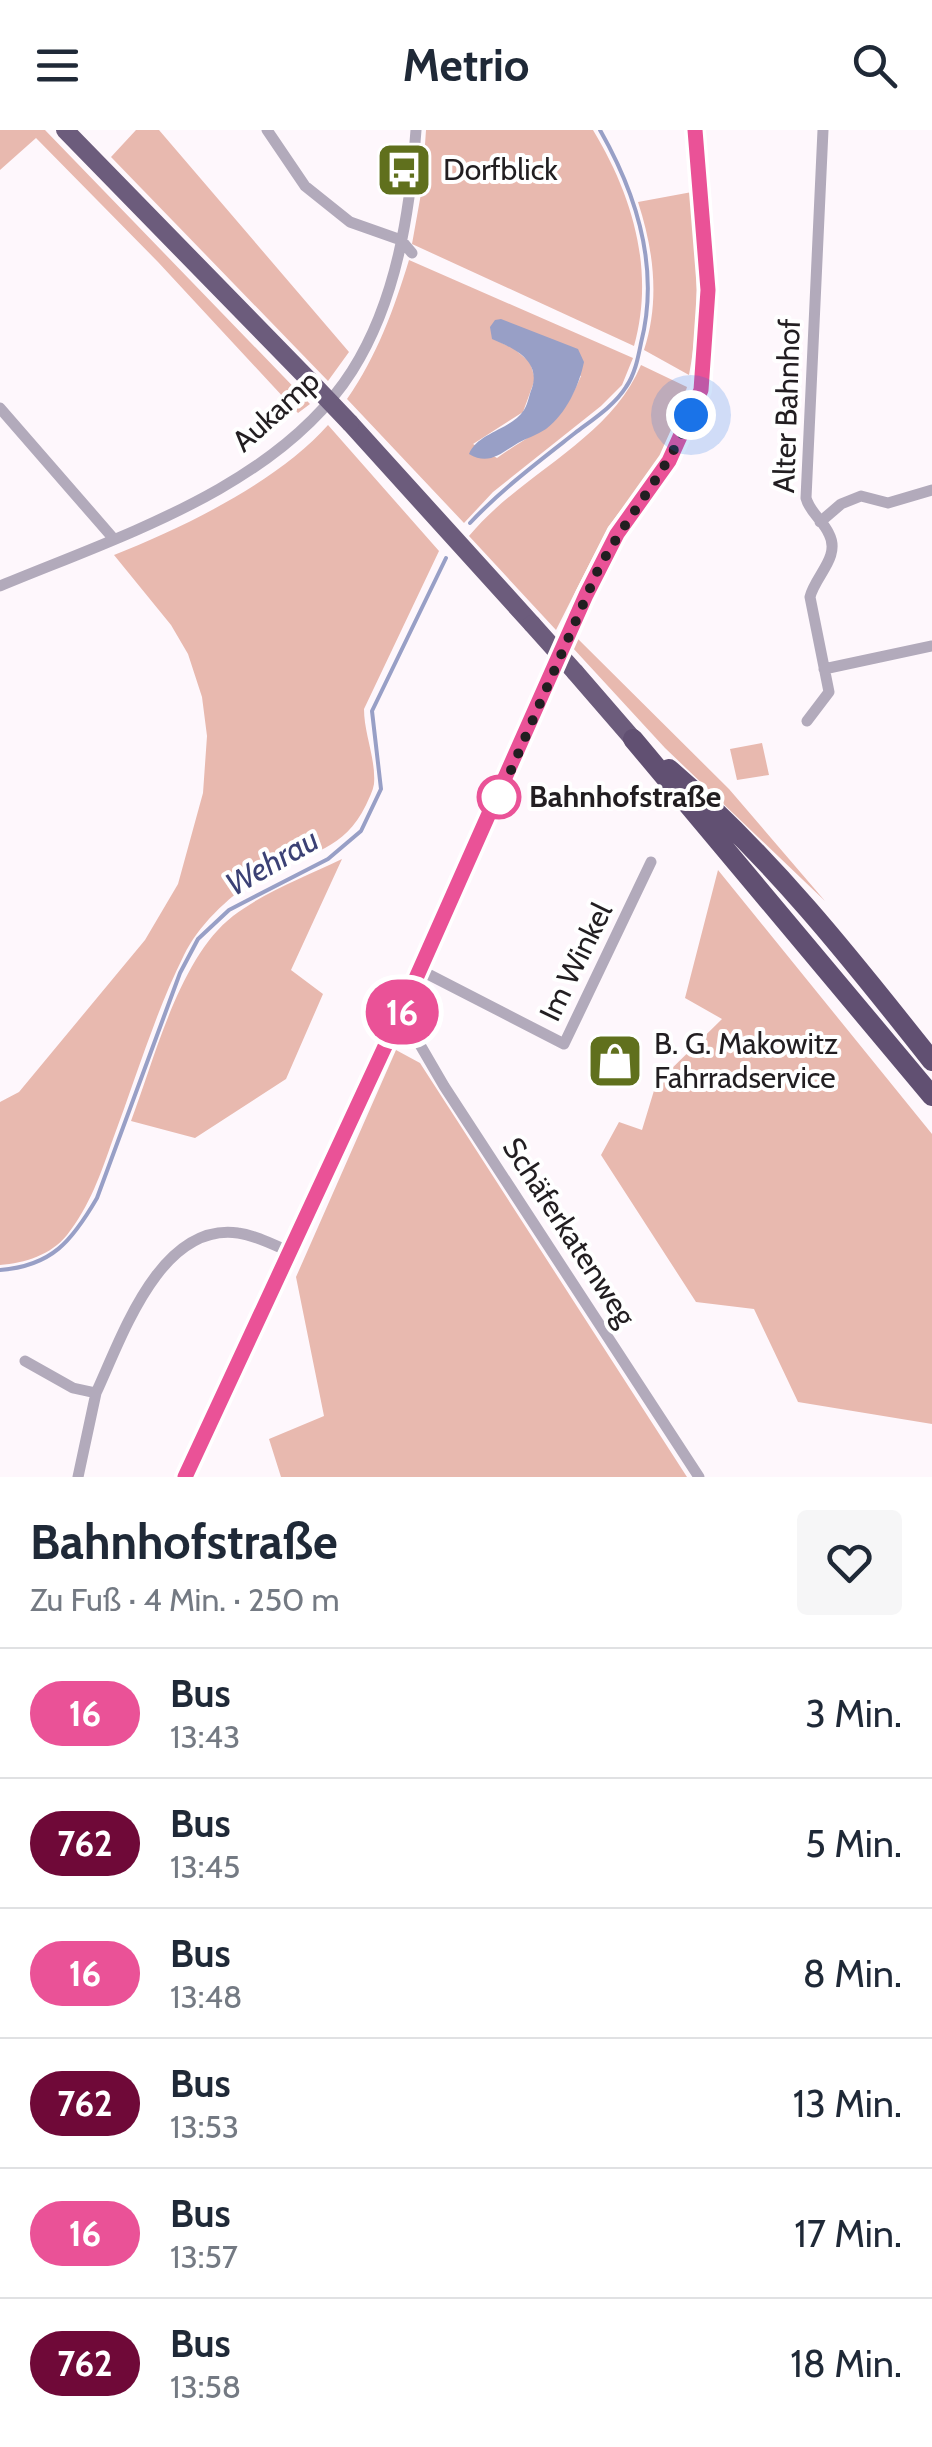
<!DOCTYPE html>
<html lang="de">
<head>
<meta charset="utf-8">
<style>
  :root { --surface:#fff; --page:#f6f6f7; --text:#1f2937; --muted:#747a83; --line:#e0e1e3 }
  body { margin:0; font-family:Cabin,sans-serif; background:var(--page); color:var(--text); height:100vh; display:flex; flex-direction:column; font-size:38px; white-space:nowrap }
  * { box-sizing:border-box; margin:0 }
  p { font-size:32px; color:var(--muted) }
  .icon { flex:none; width:55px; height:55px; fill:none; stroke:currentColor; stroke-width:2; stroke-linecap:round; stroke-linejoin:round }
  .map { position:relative; height:1347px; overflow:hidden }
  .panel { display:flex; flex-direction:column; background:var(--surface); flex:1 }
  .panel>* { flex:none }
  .badge { padding:0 20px; border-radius:32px; font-size:35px; line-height:65px }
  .you { position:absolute; width:50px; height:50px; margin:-25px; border:8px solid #fff; border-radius:50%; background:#1a73e8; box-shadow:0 0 0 15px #1a73e833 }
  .map>.badge { position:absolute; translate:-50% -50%; box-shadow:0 0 0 5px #fff }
  .round { display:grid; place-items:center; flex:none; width:105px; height:105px; border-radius:10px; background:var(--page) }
  .head { display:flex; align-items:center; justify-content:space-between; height:170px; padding:0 30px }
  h1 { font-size:48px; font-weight:800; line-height:75px }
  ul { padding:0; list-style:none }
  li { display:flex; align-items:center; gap:30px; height:130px; padding:0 30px; border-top:2px solid var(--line) }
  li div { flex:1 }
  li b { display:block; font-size:38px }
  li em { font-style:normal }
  li .badge { min-width:110px; font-weight:700; text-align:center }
  header { display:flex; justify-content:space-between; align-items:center; height:130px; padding:0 30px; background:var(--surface); font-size:45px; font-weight:800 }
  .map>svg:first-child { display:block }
</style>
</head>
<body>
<header><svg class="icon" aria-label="menu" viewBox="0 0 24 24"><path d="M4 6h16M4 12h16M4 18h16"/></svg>Metrio<svg class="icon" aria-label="search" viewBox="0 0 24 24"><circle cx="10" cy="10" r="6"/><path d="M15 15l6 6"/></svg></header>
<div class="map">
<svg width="932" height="1347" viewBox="0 0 932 1347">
  <rect width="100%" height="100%" fill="#fef7fc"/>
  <path fill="#e8b9af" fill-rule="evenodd" d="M0,0H45L310,274L298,283L158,132L36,8L0,40Z
    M136,0H159L349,222L328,251L111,27Z
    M426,0H593C633,66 655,141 634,216L412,114L422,58Z
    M692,62C696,123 701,184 689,245L644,220C660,171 654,121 638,72Z
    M409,130L633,228L622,255L601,276L493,362L464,393L347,269C377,226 394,179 409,130ZM493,209L581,246C558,300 540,297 497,328L473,314L523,282L535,249L530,232L513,218Z
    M641,235L687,257L672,306L659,331L608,397L556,500L469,406C521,343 609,311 641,235Z
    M328,295L439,421L364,579C364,604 376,629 374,654C373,661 369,668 366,675C344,720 311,722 270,742C237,758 200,792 184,825C155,883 136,948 113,1009C101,1043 90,1076 67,1105C51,1125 25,1133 0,1135V972L19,962L145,810L178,754L203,663L207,606L202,567L188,524L171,495L114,425C183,398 279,351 328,295Z
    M575,506L729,659L825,771L665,618L572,517Z
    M762,613L769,645L737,650L730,619Z
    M342,729L291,840L323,864L286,949L195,1008L131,991C155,928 179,828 233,786C264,762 307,746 342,729Z
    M718,740L932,1004V1294L798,1272L754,1179L696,1172L601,1025L619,992L642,1000L656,954L722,889L685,868Z
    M396,920L420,933L687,1347H281L269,1309L324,1286L296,1147Z"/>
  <path fill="#989fc6" d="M501,189L578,219L584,232C579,256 566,284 546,299C537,305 527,308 518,313C501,323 489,336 469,324C478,302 511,300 524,280C528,274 529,265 532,258C541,230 513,218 492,209L490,197L495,190Z"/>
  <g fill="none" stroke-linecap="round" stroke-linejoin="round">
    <path stroke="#989fc6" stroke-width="4" d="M470,393C502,359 538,332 575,303C592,290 614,276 626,257C635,244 638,228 641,213C660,139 637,65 600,0
      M0,1140C52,1136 72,1111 97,1068L180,843L198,809L229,780L328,729L361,701L381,659L372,581L446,428"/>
    <path stroke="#b2aabb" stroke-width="11" d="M267,0L305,56L350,92L401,110L412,123
      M0,278L113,408
      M820,392L841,374L861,366L888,373L932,360
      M0,456C120,406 279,356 352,241C397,170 410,81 416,0
      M824,539L932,516
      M807,591L829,562L810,467C815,446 841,427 829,404C823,390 810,383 806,368L823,0
      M420,840L564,914L651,732
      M401,882L444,956L699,1347
      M25,1231L73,1258L96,1263C122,1207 160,1092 238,1103C255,1105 274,1115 290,1122
      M78,1347L96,1263"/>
    <path stroke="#8f839c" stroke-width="15" d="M185,1347L401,882L598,439L617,404L669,331L702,256L708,160L695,0"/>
    <path stroke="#6c5c7c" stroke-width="18" d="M65,0L309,250
      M350,293L532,494
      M575,542L633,609"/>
    <path stroke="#615072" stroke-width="20" d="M633,609L932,966
      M669,639C770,726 850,827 932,931"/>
    <path stroke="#6c5c7c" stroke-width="18" d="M309,250L350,293
      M532,494L575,542"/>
  </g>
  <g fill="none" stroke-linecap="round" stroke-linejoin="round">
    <g stroke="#fff" stroke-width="22">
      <path id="line" d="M185,1347L401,882L586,465L617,404L669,331L701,260L708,160L695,0"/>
    </g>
    <use href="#line" stroke="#ea5297" stroke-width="15"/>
    <path stroke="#221e21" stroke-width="10" stroke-dasharray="0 18" d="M499,667L498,670L598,440C627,386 667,342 691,285"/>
  </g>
  <defs>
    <g id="bus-square" transform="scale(2.875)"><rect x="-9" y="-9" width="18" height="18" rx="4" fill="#60701d" stroke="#fff"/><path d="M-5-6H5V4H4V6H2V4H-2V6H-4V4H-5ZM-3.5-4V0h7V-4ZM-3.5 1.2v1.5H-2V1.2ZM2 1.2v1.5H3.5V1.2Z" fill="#fff"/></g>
    <g id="shop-square" transform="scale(2.875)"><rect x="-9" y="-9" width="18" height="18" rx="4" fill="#60701d" stroke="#fff"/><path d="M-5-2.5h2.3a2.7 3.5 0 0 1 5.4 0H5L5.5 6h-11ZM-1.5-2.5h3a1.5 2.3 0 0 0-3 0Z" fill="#fff"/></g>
  </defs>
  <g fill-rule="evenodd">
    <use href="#bus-square" x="404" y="40"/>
    <use href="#shop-square" x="615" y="931"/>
  </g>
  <circle fill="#fff" stroke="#ea5297" stroke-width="5" cx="499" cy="667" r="20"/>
  <g text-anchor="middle" stroke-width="8" stroke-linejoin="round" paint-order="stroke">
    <g font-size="30" fill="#221e21" stroke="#fff" text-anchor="start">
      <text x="443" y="50">Dorfblick</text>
      <text x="654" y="924">B. G. Makowitz<tspan x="654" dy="34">Fahrradservice</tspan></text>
    </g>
    <g font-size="30" fill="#221e21" stroke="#fff">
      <text transform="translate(787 276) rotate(-88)" y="10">Alter Bahnhof</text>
      <text transform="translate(276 281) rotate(-42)" y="10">Aukamp</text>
      <text transform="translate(576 832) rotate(-64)" y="10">Im Winkel</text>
      <text transform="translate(569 1102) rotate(57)" y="10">Schäferkatenweg</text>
    </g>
    <g font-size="30" font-weight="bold" fill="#221e21" stroke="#fff" text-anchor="start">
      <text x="529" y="677">Bahnhofstraße</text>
    </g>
    <g font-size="32" font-style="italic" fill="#3b4175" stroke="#fff">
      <text transform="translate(272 732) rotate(-30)" y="11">Wehrau</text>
    </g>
  </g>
</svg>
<div class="you" style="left:691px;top:285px"></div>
<b class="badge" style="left:402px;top:882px;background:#ea5297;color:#fff">16</b>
</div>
<section class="panel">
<div class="head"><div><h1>Bahnhofstraße</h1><p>Zu Fuß · 4 Min. · 250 m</p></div><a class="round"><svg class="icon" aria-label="heart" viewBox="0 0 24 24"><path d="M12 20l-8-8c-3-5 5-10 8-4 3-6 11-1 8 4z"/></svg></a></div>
<ul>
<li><span class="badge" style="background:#ea5297;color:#fff">16</span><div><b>Bus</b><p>13:43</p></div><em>3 Min.</em></li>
<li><span class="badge" style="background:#6f0938;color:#fff">762</span><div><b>Bus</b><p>13:45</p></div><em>5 Min.</em></li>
<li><span class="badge" style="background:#ea5297;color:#fff">16</span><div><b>Bus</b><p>13:48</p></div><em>8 Min.</em></li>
<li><span class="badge" style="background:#6f0938;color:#fff">762</span><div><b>Bus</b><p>13:53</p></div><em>13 Min.</em></li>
<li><span class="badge" style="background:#ea5297;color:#fff">16</span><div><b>Bus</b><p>13:57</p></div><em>17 Min.</em></li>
<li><span class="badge" style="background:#6f0938;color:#fff">762</span><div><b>Bus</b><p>13:58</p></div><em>18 Min.</em></li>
</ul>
</section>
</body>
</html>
